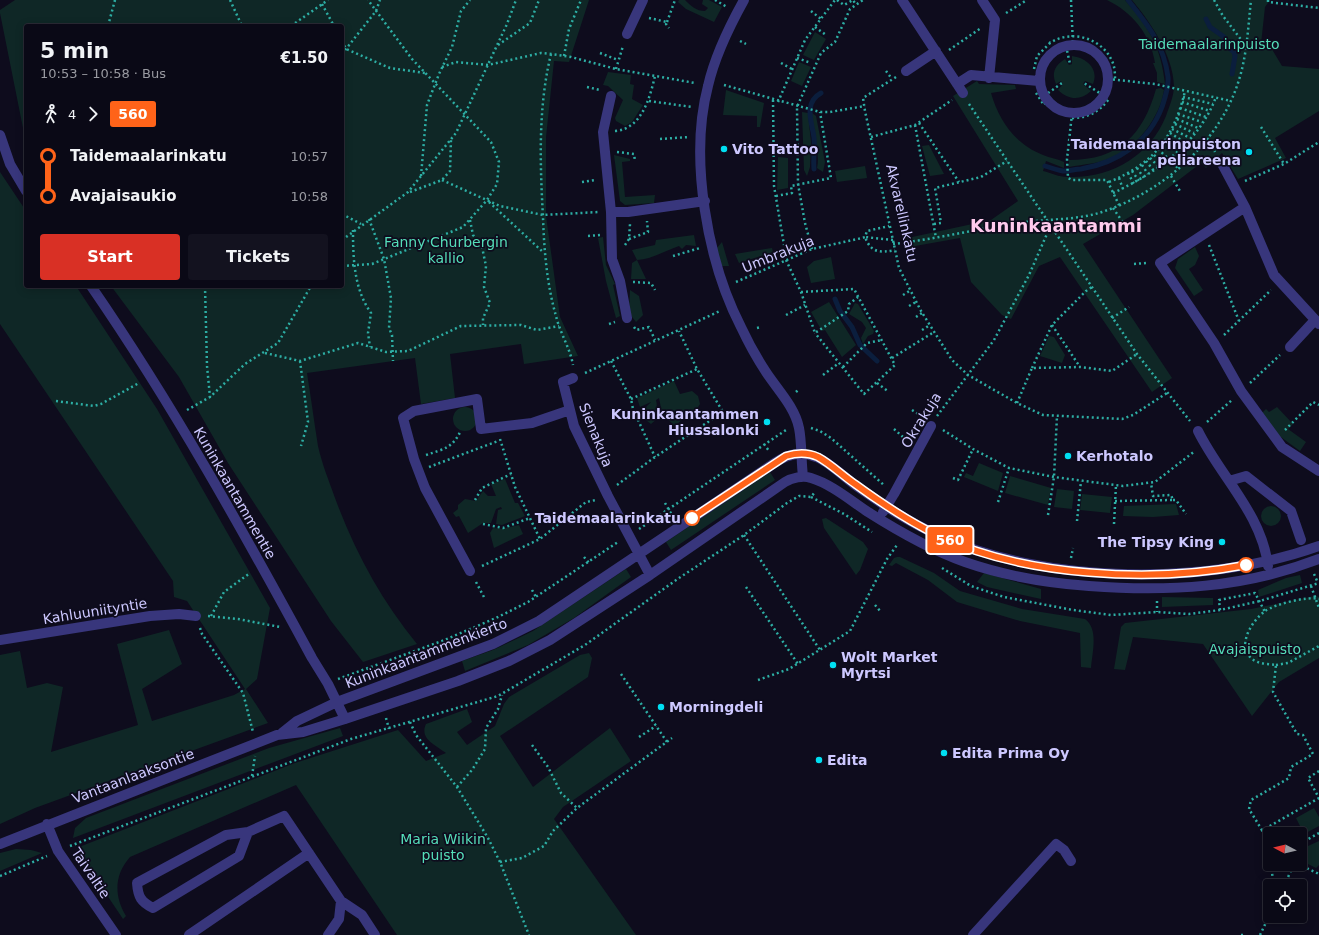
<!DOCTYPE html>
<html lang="en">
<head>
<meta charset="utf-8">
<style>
  :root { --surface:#0a0916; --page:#13121f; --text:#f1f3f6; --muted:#999aa1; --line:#2a2a35; --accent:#d93025 }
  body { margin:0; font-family:"DejaVu Sans",sans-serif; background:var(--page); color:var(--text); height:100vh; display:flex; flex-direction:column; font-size:15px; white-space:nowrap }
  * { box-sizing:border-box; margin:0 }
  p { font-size:13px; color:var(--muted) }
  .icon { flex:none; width:22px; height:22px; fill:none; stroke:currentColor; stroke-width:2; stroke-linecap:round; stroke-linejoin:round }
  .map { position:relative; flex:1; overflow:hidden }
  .details { position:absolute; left:24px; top:24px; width:320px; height:264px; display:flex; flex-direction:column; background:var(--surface); border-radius:4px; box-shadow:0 2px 10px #0003,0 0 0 1px var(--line) }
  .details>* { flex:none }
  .badge { padding:0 8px; border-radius:3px; font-size:14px; line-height:26px }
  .needle { width:26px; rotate:277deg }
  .buttons { position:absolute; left:1263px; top:827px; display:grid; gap:8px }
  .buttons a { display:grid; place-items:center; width:44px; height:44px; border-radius:4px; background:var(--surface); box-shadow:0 2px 10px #0003,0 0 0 1px var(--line); font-size:20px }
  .map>.badge { position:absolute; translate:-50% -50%; box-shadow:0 0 0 2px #fff }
  .legs { display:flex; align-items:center; gap:6px; height:44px; padding:0 16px; font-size:13px }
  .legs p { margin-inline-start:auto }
  .head { display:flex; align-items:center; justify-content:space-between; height:68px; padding:0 16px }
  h1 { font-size:22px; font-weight:700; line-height:30px }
  .primary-button { display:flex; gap:8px; margin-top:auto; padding:8px 16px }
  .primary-button a { flex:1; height:46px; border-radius:4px; background:var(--accent); color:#fff; font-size:16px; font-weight:700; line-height:46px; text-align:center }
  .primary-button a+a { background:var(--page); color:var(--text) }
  ul { padding:0 16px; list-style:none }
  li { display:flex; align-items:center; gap:14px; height:40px; font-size:15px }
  li i { display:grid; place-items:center; width:6px; height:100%; margin:0 5px; background:currentColor }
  li i::after { content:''; width:10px; height:10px; margin:-5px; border:3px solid; border-radius:50%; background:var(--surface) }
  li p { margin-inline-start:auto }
  li:first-child i { background:linear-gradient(#0000 50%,currentColor 0) }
  li:last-child i { background:linear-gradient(currentColor 50%,#0000 0) }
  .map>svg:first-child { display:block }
</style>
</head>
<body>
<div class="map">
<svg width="1319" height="935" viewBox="0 0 1319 935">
  <rect width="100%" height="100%" fill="#0e0c1d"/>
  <path fill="#0f2726" d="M15,0H589L569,62L554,61L546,137V216L560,317L578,356L524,364L521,344L450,354L455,398L421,404L415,358L307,373C311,397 314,422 318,446C322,464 329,481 335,498C355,552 381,600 417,644L363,662L331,621L228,463L179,377L111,286H342V26H26V143L0,13V10Z
    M679,0H685C691,6 696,11 705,11L708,8L702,4L703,0H709L722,7L714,22L686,9L678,2Z
    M1107,0H1125C1149,27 1161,47 1165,84L1157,82V73L1153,63H1155C1151,35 1132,12 1107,0Z
    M1132,0H1270L1265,7L1261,44L1270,46L1282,66L1319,69V111L1275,138L1286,158L1238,179L1222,153L1206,168L1201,163L1133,215L1083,244L1172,378L1152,392L1060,257L1039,266L1011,319L1002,315L971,282L960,238L904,248L903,239L991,220L1018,201L953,96L977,81L979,84L1015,85L1016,89L991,93C999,121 1016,145 1043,155C1050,158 1058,159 1064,162V168L1046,161L1043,171C1051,173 1059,177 1067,177C1110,179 1150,156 1166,116C1169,107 1174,96 1174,86C1173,55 1151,23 1132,0Z
    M815,32L826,39L814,60L803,55Z
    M1072,56C1087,58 1099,69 1093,84L1085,81L1083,84L1091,91C1081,101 1068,100 1058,90L1063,84L1061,81L1056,84C1051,73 1055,65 1065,59L1069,65L1072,64Z
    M799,62L811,67L802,86L791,81Z
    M608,72L631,75L630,84L634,85L632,99L643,105L632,122L625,126L616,121L615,118L623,100L608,86L603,85Z
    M1161,88L1164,90C1161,115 1137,148 1114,157C1099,164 1084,164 1069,167V160C1119,160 1143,135 1156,89Z
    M726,90L764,103L760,127H757V116L723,115Z
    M802,112L808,113L811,142L810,167L807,176L804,170Z
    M812,113L816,116L825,162L823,172L817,168C821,152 811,130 812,113Z
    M929,145L944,174L930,176L922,146Z
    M614,155L630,159V161L622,162L625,197L655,195L654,203L625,205L620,201Z
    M778,157L788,158V188L777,190Z
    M865,166L867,178L837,182L835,171Z
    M0,172L26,211V286H76L157,409L270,608L257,679L246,689L268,723L35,808L0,824V655L20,651L27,688L47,683L63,687L51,752L138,725L117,644L169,630L182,664L142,689L152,721L234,695L245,689L187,601L174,597L173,581L0,324Z
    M694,235L696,246L686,245L682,249L679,246C664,251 653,259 637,260L646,279H631L632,263L637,260L632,250L655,245L656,240Z
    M603,237L606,265L615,284L613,285L620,316L616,318L606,281L598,238Z
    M722,242L729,266H720L716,249Z
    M1195,247L1199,256L1195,265L1189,269L1203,290L1194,296L1175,268L1178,259Z
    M772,248L773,252L739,263L735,254Z
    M831,257L835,279L811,283L807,267L814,261Z
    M630,290L639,296L643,315L636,322L629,313Z
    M829,302L856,345L842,357L825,330L822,331L811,312Z
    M855,303L858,304L874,331L873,334L868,336L863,344L861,338L866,328L862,322L849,314Z
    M1049,336L1054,337L1065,355L1062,363L1040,356Z
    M674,381L680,394L692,391L698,396L700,404L694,413L684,414L682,420L677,424L676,435C675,424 670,420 661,415V408L659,398L656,400C658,407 655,412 658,418L651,424L642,417V411L651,402L640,407L637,398Z
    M1277,407L1293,424L1288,429L1306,442L1300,451L1278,435L1262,413L1266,409L1269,412Z
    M453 419a12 12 0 1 1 24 0a12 12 0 1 1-24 0Z
    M979,463L1003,473L998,491L964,477L966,473L973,476Z
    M770,472L775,480L671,550L666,542Z
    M1010,476L1051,488L1048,505L1005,493Z
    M505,479L515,503H518L525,516L502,525L496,524L498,510L502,509L501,507L496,509L491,523H483L468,533L459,516L456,517L453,513L458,509V505L465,499L476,501L483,491L488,496H496L491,484Z
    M1057,489L1074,491L1072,509L1054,507Z
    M1082,494L1112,497L1110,513L1080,510Z
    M1176,504L1179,515L1153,517L1123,516L1124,506Z
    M1261 516a10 10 0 1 1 20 0a10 10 0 1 1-20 0Z
    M826,518L863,542L868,549L860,570L856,575L824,528L822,519Z
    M519,525L523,534L494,548L490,533L493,528L502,529Z
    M897,557H900L934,573L960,591L1022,609L1085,619C1099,629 1092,653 1091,668L1081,667L1080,633L1020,621L957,602L928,580L896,563L892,566L889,565L894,558Z
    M626,569L631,577L574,618L528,645L465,671L462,661L493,650L533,631Z
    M984,573L1041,589V599L987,587L977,582Z
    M1300,575L1302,583L1259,597L1258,590L1286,578Z
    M1315,596L1319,597V658L1279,682L1252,716L1203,644L1133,637L1125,670L1114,669L1121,627L1125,623L1251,609Z
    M1162,597L1213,598V605L1162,607Z
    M589,653L592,658L588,677L500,736L533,787L610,728L631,761L563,807L554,819L636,935H397L296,785L130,857C114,875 114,896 126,916L123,919L78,852L79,847L295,763L398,730L426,761L446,753C436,745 419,739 426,724L467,709L472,722L457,732L467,745L495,726L504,704L509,697L580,655Z
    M340,728L343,736L73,838L75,828L86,818L269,748Z
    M1314,808L1319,817V826L1304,834L1296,818Z
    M1319,841V865L1316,868L1300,860L1308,846Z
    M16,849L31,850L42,853L0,871V853Z"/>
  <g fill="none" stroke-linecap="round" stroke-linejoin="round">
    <path stroke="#0b1e3d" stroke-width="5" d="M1206,19L1210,27L1224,37L1226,45L1234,52L1235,56L1232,74
      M1045,166C1051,168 1057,170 1063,171C1069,171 1076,169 1081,169C1117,163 1149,142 1162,107C1165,98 1169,87 1168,77C1164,45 1148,25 1128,0
      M814,169C813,159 815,148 814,138C812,122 803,103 821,93
      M835,299L840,311L852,327L860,345L877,361"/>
    <path stroke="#2daea4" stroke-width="2.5" stroke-dasharray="2 3" stroke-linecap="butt" d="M230,0L242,26
      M715,0L727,7
      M837,0L844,5L853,0L856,5
      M1071,0L1073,45
      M1214,0L1223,16L1246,46
      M1268,0V2L1319,8
      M322,4L334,26
      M811,11L821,19
      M1006,13L1027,0
      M649,18L667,22L666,24L669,28
      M667,22L675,0
      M108,26L115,0
      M291,26L328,0
      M815,27L826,35
      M342,41L346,49L390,68L425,73
      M740,41L746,44
      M1049,42L1050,43C1071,29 1102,38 1112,61C1115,67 1115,74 1115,80
      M498,45L530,23L539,0
      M1066,46L1070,64
      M949,50L981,28
      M600,53L618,60
      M342,54L376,11L380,0
      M551,54C538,107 540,163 543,217C544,250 547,285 556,316C560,333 570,348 573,365
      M564,56L569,29L581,0
      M797,58L811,63
      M781,63L792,69
      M442,67L456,62L488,65L541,53L551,54L571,57L616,69L695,83
      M616,69L623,46
      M1034,69L1037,56L1050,43
      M886,71L892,79
      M896,77L863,98L865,111L899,268L921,311L952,360L968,375L1017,403L1043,415L1122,419L1133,415L1167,393
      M1108,79L1155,84L1231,101
      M724,85L820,112H830L865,106
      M587,87L600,90
      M1036,93L1044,105L1047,101
      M1044,96L1062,83
      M1183,97L1213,104
      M773,100L774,186L784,245
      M649,101L692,107
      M778,102L805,40L835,0
      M1182,102L1210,111
      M969,104L1137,354L1190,421
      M1180,108L1206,117
      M1072,114L1067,159L1068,178L1072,180H1107L1119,205
      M1178,114L1202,122
      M1072,118C1088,118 1099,112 1109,99L1084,83
      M1177,119L1198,128
      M919,123L959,182
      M1175,124L1194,133
      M915,125L936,238
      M1261,127L1284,164
      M1172,129L1190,138
      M615,131C642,129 650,97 655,76
      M1170,133L1186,143
      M871,137L915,125L952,100
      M1166,138L1182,147
      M1207,138L1215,152
      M660,139L689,137
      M1158,149L1179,169
      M617,152L634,154L635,161
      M1154,155L1164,164
      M1150,158L1159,167
      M1146,161L1154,171
      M1142,165L1148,174
      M1137,168L1144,178
      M1132,171L1139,181
      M1128,173L1134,184
      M421,176L427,105L439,74L452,47L461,11L470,0
      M1171,176L1180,191
      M1119,178L1123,189
      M442,180L500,206L543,215L599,212
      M1245,181L1284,164L1319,142
      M582,182L595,180
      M1109,182C1153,164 1174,138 1185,91
      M410,192L442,180L450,171L451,139
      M1113,193C1156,173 1199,143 1216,97
      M776,196L792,193L791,186L831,178L820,112
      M489,202L544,253
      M1113,208L1124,224
      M342,214L361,224
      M369,219L384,259L391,298L389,328L392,335L393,361
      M470,220L473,235L482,247L486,266L484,287L490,303L483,318V325
      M934,224L941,223L935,188L981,177L1007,161
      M353,230C353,259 354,289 371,313L368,333L370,347
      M588,236L600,235
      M629,239L648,232L647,221
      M342,240L408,192L456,133L507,24L516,0
      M893,240L865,237C871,253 880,253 895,250
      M893,244C937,239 981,228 1025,222C1050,219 1078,220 1102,212C1162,192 1218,144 1238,83C1247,56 1248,28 1251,0
      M625,245L629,239L630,224
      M1209,245L1239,321
      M812,249L805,223L798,184L797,107L821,53L835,42L850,9L863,0
      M673,256L700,248
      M786,260L801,292L815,333L848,311L849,304L858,297
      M1134,264L1147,263
      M342,266L372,264L463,227L487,200L497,184L499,162L491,142L412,59L368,0
      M633,282L651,283L655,290
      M736,282L812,249L862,238L865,237L867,231L889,226
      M205,286L207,366L210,397
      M801,292L854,289L895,365L864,394L815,333
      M903,295L911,290
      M909,306L916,302
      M786,315L805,305
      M916,317L922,313
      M1112,318L1129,307
      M609,324L615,322
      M1052,325L1080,367
      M634,327L636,330L649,327L655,340
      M757,328L761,327
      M922,330L930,325
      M1224,335L1271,290
      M265,353L300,361L358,343L386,352L408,351L461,326L521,325L537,330L559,326
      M892,358L934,332
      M300,361L308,422L301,446
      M611,361L631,399L633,409L655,457
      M843,367L867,343L882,340
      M1032,368L1052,325L1086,291L1092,287
      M585,373L720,311
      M823,375L839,363
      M877,383L889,392
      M1250,383L1280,355
      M796,392L799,389
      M631,399L697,369
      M56,401L94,406L101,404L139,383
      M1017,403L1032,368L1080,367L1112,371L1137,354
      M187,410L210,397L245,364L278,343L311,286
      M912,410L923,417
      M937,416L994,340L1029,275L1050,227
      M1207,422L1232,400
      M811,428L820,431L831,438L885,486
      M894,429L903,437
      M943,430L973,449L1009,468L1054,477L1123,486L1155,482L1195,451
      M1285,430L1313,402L1319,405
      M500,439L515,487L540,539
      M764,444L769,451
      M426,455C444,449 453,448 461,430
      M429,467L498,441
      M953,478L958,480L973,449
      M617,485L655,457L723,412L697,369L679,331
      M811,497L844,514L872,532
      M475,500L482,488L511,474
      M1173,500H1176L1186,514
      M1115,501L1173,500L1171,495L1153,496L1151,483
      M998,502L1009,468
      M665,503L673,517
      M1048,515L1054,477L1057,416
      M1077,521L1081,481
      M483,524L503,528L530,518
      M1114,524L1116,485
      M639,529L786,430
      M744,535L820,650
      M584,557L589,563
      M1071,558L1073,548
      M482,566L540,539L586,502L596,500
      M942,568L971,586L1004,597L1073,610L1111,615L1157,612L1189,614L1220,610L1260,601L1319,583
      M1314,574L1318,583
      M476,582L485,599
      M1311,586L1319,608
      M746,587L798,664
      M532,590L536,597
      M1157,601V612
      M875,605L881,612
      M1220,610L1219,600L1255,593L1265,612
      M208,616L238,619L280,627
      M211,616L224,592L250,573
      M200,628L202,634L243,693L253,732
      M1276,665L1288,663L1319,646
      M368,668L371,677
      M621,674L667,742
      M338,679L442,641L496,618L528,602L618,542
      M758,680L789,669L850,631L887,559L897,545
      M386,718L389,729
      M410,722L416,735L457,787L488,838L500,862L529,935
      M639,737L656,726
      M532,745L548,767L561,793L577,808L672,738
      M1319,771L1308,778L1319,798
      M252,776L255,756
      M457,787L472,770L485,749L486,728L498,709L502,695
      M1261,831L1319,798
      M1270,843L1249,809L1251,800L1289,778L1291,767L1313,754L1303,735L1297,734L1273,692L1276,665C1268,664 1258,664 1252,659C1236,645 1252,621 1265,611C1276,604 1306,596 1319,599
      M70,846L351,739L498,696L585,645L679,578L744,535L787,503L799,496L811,497L815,492
      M1300,850L1303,842L1319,833
      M500,862L522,858L544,846L553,831L577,808
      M1271,864L1273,881L1281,886
      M1298,864L1319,874
      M0,876L47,856
      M1284,886L1294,864
      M1241,935H1244
      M1260,935L1270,914"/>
    <path stroke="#38367c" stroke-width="10" d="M744,0C729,27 715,55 708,86C689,158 707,261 741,327C748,342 756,357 766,372C777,389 795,407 799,428C802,443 801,461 803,476
      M902,0L963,93
      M982,0L995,20L989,78
      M627,34L643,0
      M1040 79a34 34 0 1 1 68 0a34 34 0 1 1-68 0Z
      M906,71L936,51
      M957,84L971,75L1039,81
      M611,96L603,132L611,212L612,259L620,281L627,318
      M0,135L10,164L26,191
      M1221,162L1245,207L1274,275L1319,324
      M1245,207L1160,263L1214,343L1241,391L1282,447L1319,471
      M611,212H628L705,201
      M91,286C173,405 243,531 312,658L328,684L345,719
      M1290,347L1315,320
      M573,378L563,382L574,426L608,496L650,575
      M1198,431C1220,476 1262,514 1268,566
      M1229,481L1246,476L1291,511L1301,540
      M883,512L894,494L931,426
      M470,571L425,488L414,459L403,418L414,411L477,399L481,429L532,423L570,410
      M0,640L150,616L179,614L196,616
      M282,733L297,721L337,702L493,644L539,621L776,462C789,454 801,451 816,457C828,461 844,477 855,485C882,504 908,522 938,535C1046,585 1208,586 1319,546
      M47,824L58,851L116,935
      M248,832L239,856L153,908C141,902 138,897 137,883L226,835L248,832L284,816L341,901L362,915L375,935
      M0,844L277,735L303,732L345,719L458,681L509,661L550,640L650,575L785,482C792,478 803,475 811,478C831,484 850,500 868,512C898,531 931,550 965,562C1005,576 1047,583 1089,586C1168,592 1244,588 1319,559
      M189,935L309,853
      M328,935L339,919L341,901
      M973,935L1056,844L1064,850L1071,861"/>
  </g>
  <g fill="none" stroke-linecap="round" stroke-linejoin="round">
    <g stroke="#fff" stroke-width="9">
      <path id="line-1" d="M692,518L786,456C796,453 807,452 818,457C831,464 843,476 855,484C881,503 908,521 937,535C1023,577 1153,583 1246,565"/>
    </g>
    <use href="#line-1" stroke="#ff6319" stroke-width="6"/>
  </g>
  <g fill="#00dff2" stroke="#0e0c1d" stroke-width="1.5">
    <circle cx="724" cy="149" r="4"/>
    <circle cx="1249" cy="152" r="4"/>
    <circle cx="767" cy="422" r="4"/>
    <circle cx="1068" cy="456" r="4"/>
    <circle cx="1222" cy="542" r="4"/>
    <circle cx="833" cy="665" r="4"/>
    <circle cx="661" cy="707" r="4"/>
    <circle cx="944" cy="753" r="4"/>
    <circle cx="819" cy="760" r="4"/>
  </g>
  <g fill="#fff" stroke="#ff6319" stroke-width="2">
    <circle cx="692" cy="518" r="7"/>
    <circle cx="1246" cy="565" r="7"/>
  </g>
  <g text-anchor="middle" stroke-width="3.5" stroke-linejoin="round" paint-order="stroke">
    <g font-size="14" fill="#55deb9" stroke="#0e0c1d">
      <text x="1209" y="49">Taidemaalarinpuisto</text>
      <text x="446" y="247">Fanny Churbergin<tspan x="446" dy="16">kallio</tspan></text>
      <text x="1255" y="654">Avajaispuisto</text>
      <text x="443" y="844">Maria Wiikin<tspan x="443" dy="16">puisto</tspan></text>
    </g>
    <g font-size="14" font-weight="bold" fill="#cdc8ff" stroke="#0e0c1d" text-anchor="start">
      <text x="1241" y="149" text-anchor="end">Taidemaalarinpuiston<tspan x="1241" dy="16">peliareena</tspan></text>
      <text x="732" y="154">Vito Tattoo</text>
      <text x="759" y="419" text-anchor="end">Kuninkaantammen<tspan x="759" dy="16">Hiussalonki</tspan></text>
      <text x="1076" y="461">Kerhotalo</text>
      <text x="1214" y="547" text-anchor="end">The Tipsy King</text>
      <text x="841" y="662">Wolt Market<tspan x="841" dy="16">Myrtsi</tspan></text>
      <text x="669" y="712">Morningdeli</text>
      <text x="952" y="758">Edita Prima Oy</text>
      <text x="827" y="765">Edita</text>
    </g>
    <g font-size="14" fill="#cdc8ff" stroke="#0e0c1d">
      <text transform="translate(902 213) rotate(77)" y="5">Akvarellinkatu</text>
      <text transform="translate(778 254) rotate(-22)" y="5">Umbrakuja</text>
      <text transform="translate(921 420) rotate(-58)" y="5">Okrakuja</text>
      <text transform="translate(596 435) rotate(68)" y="5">Sienakuja</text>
      <text transform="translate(235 493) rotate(60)" y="5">Kuninkaantammentie</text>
      <text transform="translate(95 611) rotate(-9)" y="5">Kahluuniityntie</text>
      <text transform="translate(426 653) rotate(-21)" y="5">Kuninkaantammenkierto</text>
      <text transform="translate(133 776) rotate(-21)" y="5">Vantaanlaaksontie</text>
      <text transform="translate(91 873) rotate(56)" y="5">Taivaltie</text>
    </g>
    <g font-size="14" font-weight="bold" fill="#cdc8ff" stroke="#0e0c1d" text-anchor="end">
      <text x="681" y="523">Taidemaalarinkatu</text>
    </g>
    <g font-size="18" font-weight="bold" fill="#ffcaed" stroke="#0e0c1d">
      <text x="1056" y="232">Kuninkaantammi</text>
    </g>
  </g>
</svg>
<div class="buttons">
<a><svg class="needle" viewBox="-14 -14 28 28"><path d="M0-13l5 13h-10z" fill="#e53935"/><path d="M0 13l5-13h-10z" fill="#999aa1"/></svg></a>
<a><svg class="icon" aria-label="locate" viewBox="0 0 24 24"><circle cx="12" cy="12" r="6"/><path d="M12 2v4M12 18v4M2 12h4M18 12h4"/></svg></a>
</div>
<b class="badge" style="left:950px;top:540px;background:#ff6319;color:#fff">560</b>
<section class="details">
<div class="head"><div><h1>5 min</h1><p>10:53 – 10:58 · Bus</p></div><b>€1.50</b></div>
<div class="legs"><svg class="icon" aria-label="walk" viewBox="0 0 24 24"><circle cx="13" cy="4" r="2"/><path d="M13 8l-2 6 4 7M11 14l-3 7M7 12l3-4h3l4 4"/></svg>4<svg class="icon" aria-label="forward" viewBox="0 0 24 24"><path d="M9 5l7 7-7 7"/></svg><b class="badge" style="background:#ff6319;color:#fff">560</b></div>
<ul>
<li><i style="color:#ff6319"></i><b>Taidemaalarinkatu</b><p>10:57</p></li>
<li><i style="color:#ff6319"></i><b>Avajaisaukio</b><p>10:58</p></li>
</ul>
<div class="primary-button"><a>Start</a><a>Tickets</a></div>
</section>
</div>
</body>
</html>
